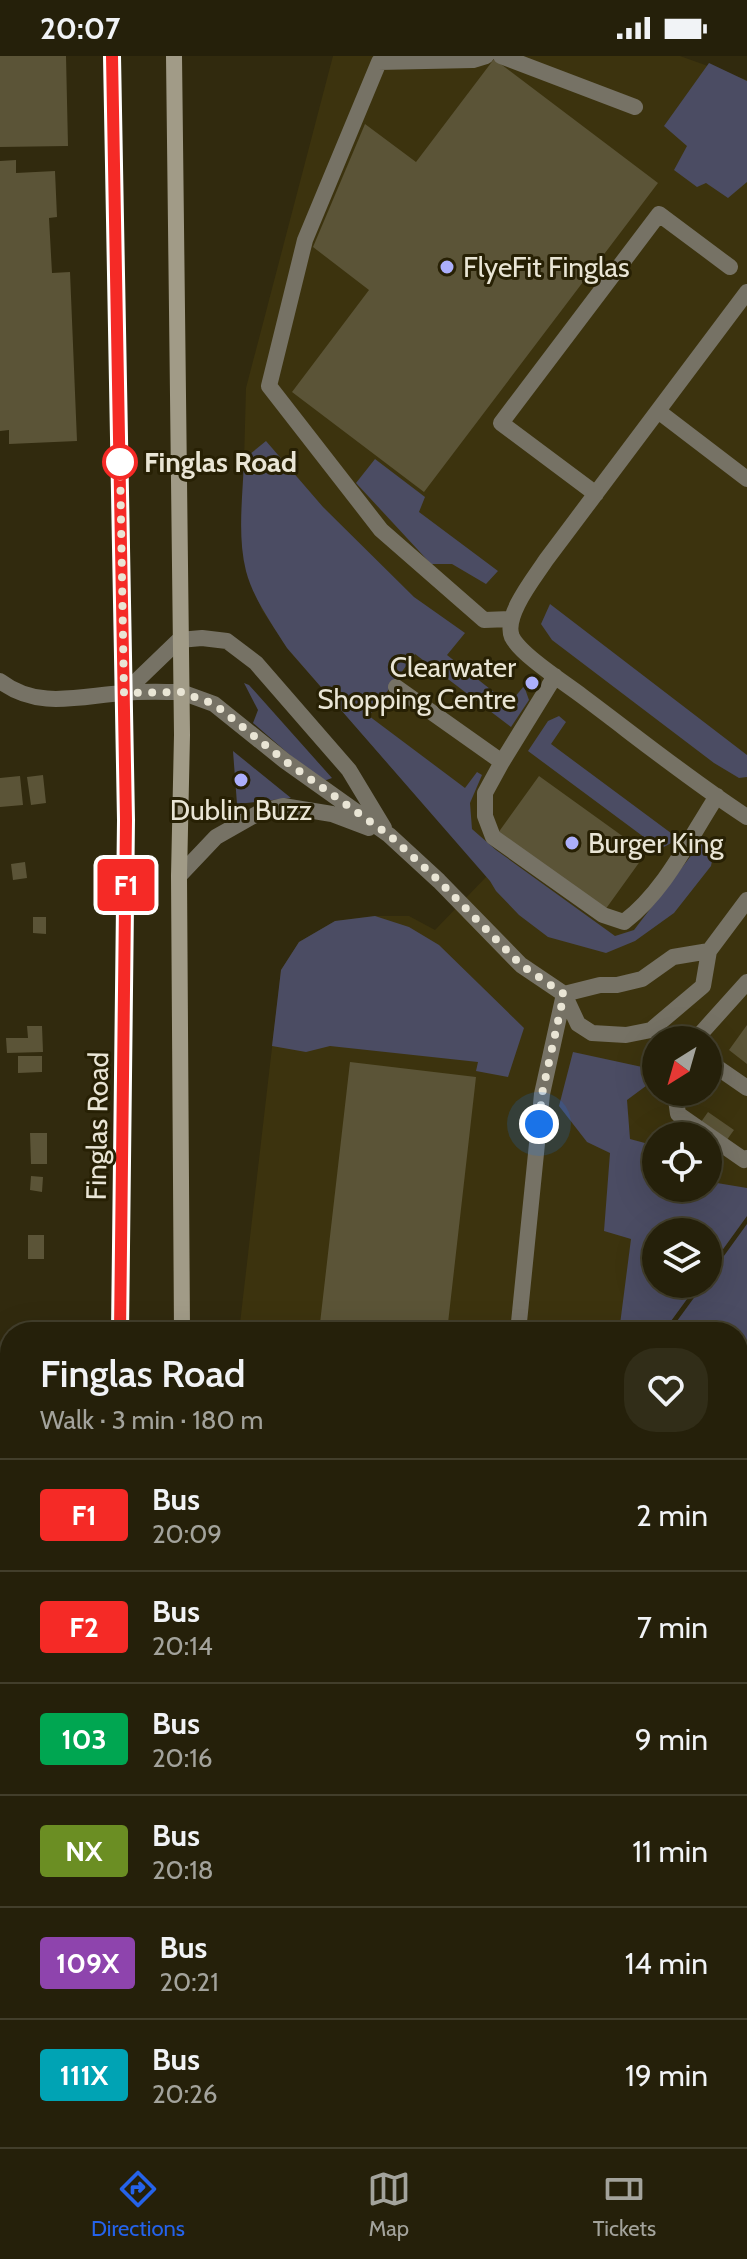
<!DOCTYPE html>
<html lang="en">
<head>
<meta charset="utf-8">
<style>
  :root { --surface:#25200a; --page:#312d18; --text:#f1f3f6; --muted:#a3a39c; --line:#423e2b; --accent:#2563eb }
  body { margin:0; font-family:Cabin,sans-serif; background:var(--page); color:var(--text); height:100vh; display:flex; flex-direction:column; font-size:30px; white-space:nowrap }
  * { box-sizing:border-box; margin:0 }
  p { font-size:26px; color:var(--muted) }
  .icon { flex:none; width:44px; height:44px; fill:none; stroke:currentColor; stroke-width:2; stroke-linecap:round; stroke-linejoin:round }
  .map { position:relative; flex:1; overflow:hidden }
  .details { position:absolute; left:0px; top:1266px; width:748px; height:826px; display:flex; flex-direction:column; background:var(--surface); border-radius:32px 32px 0 0; box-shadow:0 8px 32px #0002,0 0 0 2px var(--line) }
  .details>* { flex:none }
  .badge { padding:0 16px; border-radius:6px; font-size:28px; line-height:52px }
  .needle { width:52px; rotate:217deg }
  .fabs { position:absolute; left:642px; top:970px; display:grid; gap:16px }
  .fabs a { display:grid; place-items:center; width:80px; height:80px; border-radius:50%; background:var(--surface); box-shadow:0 8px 32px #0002,0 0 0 2px var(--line); font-size:40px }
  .you { position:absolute; width:40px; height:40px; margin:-20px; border:6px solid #fff; border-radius:50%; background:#1a73e8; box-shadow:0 0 0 12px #1a73e833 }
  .map>.badge { position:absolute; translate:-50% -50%; box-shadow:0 0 0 4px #fff }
  .round { display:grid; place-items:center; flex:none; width:84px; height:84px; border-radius:32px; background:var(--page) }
  .summary { display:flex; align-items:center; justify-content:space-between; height:136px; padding:0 40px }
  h1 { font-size:38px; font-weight:600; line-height:60px }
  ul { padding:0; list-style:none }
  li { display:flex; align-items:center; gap:24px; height:112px; padding:0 40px; border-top:2px solid var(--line) }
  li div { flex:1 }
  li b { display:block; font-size:30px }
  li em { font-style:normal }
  li .badge { min-width:88px; font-weight:700; text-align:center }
  .status { display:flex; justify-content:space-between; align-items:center; height:56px; padding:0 40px; background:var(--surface); direction:ltr }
  .status svg { height:22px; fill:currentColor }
  .menu { display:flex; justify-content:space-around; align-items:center; height:112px; border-top:2px solid var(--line); background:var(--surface); font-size:22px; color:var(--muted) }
  .menu a { display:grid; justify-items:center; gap:4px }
  .menu .selected { color:var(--accent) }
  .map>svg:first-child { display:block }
</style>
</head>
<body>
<div class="status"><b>20:07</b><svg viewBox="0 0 49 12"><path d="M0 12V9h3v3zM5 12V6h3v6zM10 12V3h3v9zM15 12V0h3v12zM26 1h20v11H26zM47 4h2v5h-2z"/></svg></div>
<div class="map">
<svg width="747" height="2091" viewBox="0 0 747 2091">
  <rect width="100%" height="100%" fill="#312a0e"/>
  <path fill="#3c330e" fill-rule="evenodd" d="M333,0H680L747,24V1160L708,1214V1176H656V1228H698L663,1276H239L281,914L299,886L335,865L375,860H409L435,874L487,820L290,596L262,554L246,515L242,478L246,332ZM656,984H708V1036H656ZM656,1080H708V1132H656Z"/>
  <path fill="#4b4c63" d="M709,7L747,25V126L728,142L706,127L697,131L674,114L687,90L664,70Z
    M266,385L323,451L414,541L465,577L447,599L509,648L524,630L529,644L511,671L415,598L369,660L465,732L477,716L482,719L470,747L472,773L496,794L615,880L634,874L703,784L714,795L711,810L674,857L635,885L606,897L548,881L519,859L496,835L490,825L287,592C272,568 253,542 246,515C237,479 243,439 244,403Z
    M375,403L425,441L419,456L498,515L486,528L452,508H431L356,427Z
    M550,548L747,699V721L739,722L714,707L552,584L541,568Z
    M244,627L249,629L332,722L321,726L253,667L258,654Z
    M559,660L566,666L551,688L679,783L660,793L528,695L548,665Z
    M233,695L291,742L237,748Z
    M375,860L409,871L439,889L524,972L508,1021L476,1015L478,1006L330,990L306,996L272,990L281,914L299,886L335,865Z
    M573,996L656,1014L654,1024L627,1044L630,1083L656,1090V1132H708V1120L717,1127L747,1132V1160L708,1214V1176H656V1228H698L663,1276H619L631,1183L604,1175L610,1097L587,1086L559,1050Z
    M747,1168V1751L738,1746V1276H669L704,1228H708V1222Z
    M10,1300V1535H0V1302Z
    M10,1617V2082H97V2091H0V1622Z"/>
  <path fill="#5b5437" d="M0,0H66L68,90L0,91Z
    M494,3L658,127L424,436L292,336L369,234L313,191L365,68L416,106Z
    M16,104V117L55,115L57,161L49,162L52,217L70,216L77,385L9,388V374L0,375V105Z
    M43,719L46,747L31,749L27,721Z
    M20,720L23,749L0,751V722Z
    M539,720L646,797L605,854L498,777Z
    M25,806L27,822L13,824L11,808Z
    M33,861H46V878L33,877Z
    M747,969V1008L729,994Z
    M27,970H42L43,996L7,997L6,982H28Z
    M18,1000H42V1016L18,1017Z
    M350,1006L476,1021L447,1276H319Z
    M708,1056L734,1074L708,1110V1080H691Z
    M30,1077H47V1108H31Z
    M31,1120L43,1121L42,1136L30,1134Z
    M28,1179H44V1203H28Z
    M738,1498L747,1505V1653L738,1647Z
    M747,1784V1824L738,1818V1796Z
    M747,1906V2016L744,2019L738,2015V1919Z
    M259,2082H295L307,2091H268L269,2089Z
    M500,2082H593L586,2091H513Z"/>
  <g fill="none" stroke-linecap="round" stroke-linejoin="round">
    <path stroke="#767265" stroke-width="16" d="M486,0L473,4L379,6L305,184L269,330L381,474L484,564L512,563
      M501,0L635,51
      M747,236L546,504C535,521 503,560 512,581C521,599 565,627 582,640C637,681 690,724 747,761
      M658,355L747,423
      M596,438L501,367L659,158L730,211
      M396,631L502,706L555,620
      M181,636L214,648L285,705L389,779L439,825L521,909L564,938L600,929H617L642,923L673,901L709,895L747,844
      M124,637L179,584L202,582L227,585L256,607L349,714L384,772
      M502,706L485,737V760L493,781L603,859L624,866C665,835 689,783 717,740
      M179,820L216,781L262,755L283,750L332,758L369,772
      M564,938L578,968L592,977L626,979L651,974L703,930L709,895
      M695,984L747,926
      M708,1005L747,1032
      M675,1036L678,1058L744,1104L747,1102
      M518,1276L542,1038L564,938
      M738,1696L747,1703"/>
    <path stroke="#767265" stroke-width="16" d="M0,625C38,654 80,640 123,637C142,635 162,636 181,636
      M0,1591H10
      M738,1841L747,1843
      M674,2082L686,2091"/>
    <path stroke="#a19b87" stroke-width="16" d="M112,0L126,764L120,1276
      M174,0L182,679L179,820L182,1276
      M126,2082V2091
      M195,2082L196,2091"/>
  </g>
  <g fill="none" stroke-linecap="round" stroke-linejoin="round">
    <g stroke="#fff" stroke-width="18">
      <path id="line" d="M112,0L126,764L120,1276"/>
    </g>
    <use href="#line" stroke="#f52a26" stroke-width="12"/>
    <path stroke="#e9e5d5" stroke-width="8" stroke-dasharray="0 14.4" d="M120,406L124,637L181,636L214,648L285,705L389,779L439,825L521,909L564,938L542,1038L539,1068"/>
  </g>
  <g fill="#acaffb" stroke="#272004" stroke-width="3">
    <circle cx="447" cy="211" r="8"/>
    <circle cx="532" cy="627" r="8"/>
    <circle cx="241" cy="724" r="8"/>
    <circle cx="572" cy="787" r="8"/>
  </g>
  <circle fill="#fff" stroke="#f52a26" stroke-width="4" cx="120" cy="406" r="16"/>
  <g text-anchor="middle" stroke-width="6" stroke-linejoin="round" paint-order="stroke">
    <g font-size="28" fill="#e9e5d5" stroke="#272004" text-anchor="start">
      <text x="463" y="221">FlyeFit Finglas</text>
      <text x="516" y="621" text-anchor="end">Clearwater<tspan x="516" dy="32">Shopping Centre</tspan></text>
      <text x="241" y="764" text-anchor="middle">Dublin Buzz</text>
      <text x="588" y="797">Burger King</text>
    </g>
    <g font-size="28" font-weight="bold" fill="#e9e5d5" stroke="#272004" text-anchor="start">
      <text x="144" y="416">Finglas Road</text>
    </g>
    <g font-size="28" fill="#e9e5d5" stroke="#272004">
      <text transform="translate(97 1070) rotate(-89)" y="10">Finglas Road</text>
    </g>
  </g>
</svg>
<div class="fabs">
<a><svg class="needle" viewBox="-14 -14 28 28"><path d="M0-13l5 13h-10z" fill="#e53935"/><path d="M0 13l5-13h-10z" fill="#a3a39c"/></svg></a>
<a><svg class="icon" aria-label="locate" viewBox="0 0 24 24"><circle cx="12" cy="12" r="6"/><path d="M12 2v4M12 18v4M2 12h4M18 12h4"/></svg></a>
<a><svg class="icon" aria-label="layers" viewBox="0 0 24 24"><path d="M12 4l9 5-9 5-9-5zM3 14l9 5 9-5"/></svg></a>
</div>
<div class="you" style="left:539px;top:1068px"></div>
<b class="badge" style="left:126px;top:829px;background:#f52a26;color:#fff">F1</b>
<section class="details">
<div class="summary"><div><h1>Finglas Road</h1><p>Walk · 3 min · 180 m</p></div><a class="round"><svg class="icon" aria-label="heart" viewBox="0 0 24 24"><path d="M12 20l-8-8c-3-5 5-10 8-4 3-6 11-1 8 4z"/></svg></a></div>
<ul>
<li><span class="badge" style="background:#f52a26;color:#fff">F1</span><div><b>Bus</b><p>20:09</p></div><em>2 min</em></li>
<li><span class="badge" style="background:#f52a26;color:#fff">F2</span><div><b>Bus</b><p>20:14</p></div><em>7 min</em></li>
<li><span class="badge" style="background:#00a651;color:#fff">103</span><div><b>Bus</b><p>20:16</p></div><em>9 min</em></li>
<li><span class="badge" style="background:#6b8e23;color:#fff">NX</span><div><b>Bus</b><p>20:18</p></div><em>11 min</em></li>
<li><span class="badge" style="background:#8e44ad;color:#fff">109X</span><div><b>Bus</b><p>20:21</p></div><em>14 min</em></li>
<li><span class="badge" style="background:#00a3b4;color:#fff">111X</span><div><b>Bus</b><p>20:26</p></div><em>19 min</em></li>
</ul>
</section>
</div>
<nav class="menu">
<a class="selected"><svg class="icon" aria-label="directions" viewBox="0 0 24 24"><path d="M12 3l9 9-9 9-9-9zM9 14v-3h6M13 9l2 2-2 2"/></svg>Directions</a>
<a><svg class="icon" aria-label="map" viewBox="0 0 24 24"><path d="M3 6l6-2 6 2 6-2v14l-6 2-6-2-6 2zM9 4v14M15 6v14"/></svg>Map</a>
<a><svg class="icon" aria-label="tickets" viewBox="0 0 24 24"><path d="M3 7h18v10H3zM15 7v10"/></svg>Tickets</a>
</nav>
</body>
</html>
